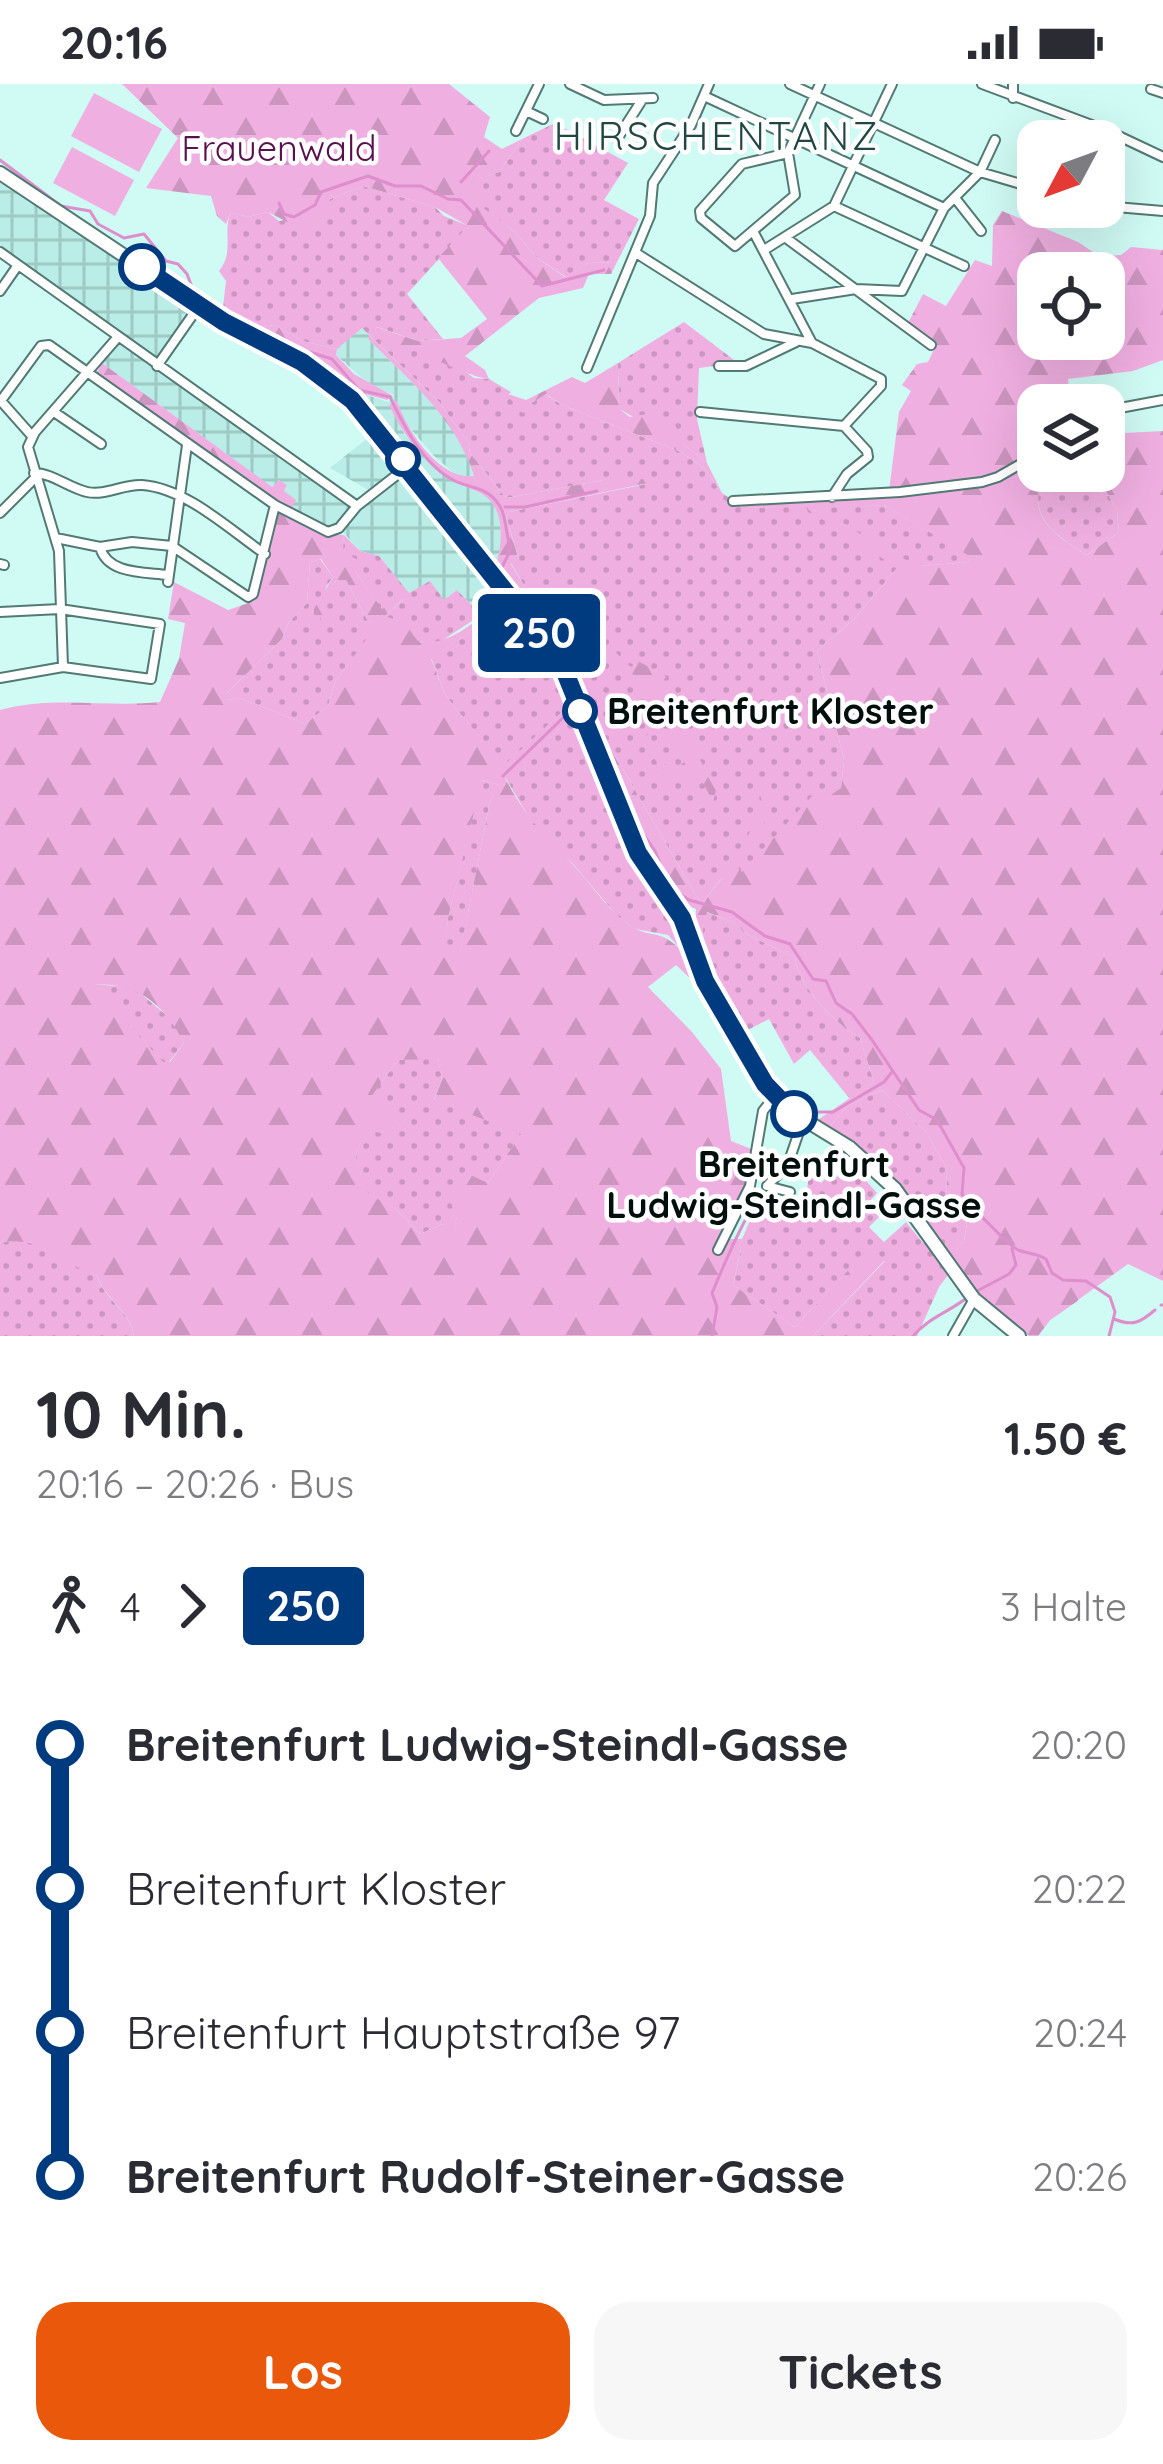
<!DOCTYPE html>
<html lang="de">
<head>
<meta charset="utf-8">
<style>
  :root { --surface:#fff; --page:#f7f7f7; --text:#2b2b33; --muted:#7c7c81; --accent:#ea580c }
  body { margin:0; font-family:Quicksand,sans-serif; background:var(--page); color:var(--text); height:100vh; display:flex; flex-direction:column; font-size:45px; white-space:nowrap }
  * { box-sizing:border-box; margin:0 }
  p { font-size:39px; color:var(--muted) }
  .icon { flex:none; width:66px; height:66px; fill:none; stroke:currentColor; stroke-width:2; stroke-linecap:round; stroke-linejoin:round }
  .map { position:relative; height:1252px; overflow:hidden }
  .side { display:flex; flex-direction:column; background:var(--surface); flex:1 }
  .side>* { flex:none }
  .badge { padding:0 24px; border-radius:9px; font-size:42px; line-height:78px }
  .needle { width:78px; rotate:229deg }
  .buttons { position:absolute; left:1017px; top:36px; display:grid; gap:24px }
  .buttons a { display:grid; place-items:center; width:108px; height:108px; border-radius:24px; background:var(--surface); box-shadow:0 12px 48px #0002; font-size:60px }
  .map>.badge { position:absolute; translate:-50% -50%; box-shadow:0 0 0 6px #fff }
  .legs { display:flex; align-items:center; gap:18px; height:132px; padding:0 36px; font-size:39px }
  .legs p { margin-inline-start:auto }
  .overview { display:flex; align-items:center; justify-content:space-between; height:204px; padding:0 36px }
  h1 { font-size:66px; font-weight:800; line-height:90px }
  .button { display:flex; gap:24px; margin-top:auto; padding:24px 36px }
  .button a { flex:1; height:138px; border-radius:36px; background:var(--accent); color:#fff; font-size:48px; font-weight:800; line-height:138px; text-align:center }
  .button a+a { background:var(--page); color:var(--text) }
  ul { padding:0 36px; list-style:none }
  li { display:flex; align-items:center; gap:42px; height:144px; font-size:45px }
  li i { display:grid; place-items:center; width:18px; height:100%; margin:0 15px; background:currentColor }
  li i::after { content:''; width:30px; height:30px; margin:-15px; border:9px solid; border-radius:50%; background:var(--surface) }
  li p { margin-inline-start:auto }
  li:first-child i { background:linear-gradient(#0000 50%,currentColor 0) }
  li:last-child i { background:linear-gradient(currentColor 50%,#0000 0) }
  .status { display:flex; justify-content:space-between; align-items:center; height:84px; padding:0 60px; background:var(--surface); direction:ltr }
  .status svg { height:33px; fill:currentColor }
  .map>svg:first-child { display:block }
</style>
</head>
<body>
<div class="status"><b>20:16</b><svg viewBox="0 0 49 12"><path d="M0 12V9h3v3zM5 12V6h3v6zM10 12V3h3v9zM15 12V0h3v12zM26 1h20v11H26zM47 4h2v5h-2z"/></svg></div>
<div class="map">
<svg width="1163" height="1252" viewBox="0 0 1163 1252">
  <defs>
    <pattern id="industrial-grid" width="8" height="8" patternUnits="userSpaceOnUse" patternTransform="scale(3)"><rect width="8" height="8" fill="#baede7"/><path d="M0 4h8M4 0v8" fill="none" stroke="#9ecac5"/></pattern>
    <pattern id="grass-dots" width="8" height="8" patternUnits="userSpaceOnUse" patternTransform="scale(3)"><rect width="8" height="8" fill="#f0afe1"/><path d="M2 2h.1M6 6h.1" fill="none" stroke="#cc95c0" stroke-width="1.8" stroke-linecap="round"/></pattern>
    <pattern id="forest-firs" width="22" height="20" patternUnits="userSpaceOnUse" patternTransform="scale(3)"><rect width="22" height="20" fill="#f0afe1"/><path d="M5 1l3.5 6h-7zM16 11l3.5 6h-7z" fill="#cc95c0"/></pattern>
  </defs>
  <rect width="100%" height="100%" fill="#d0faf4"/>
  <path fill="url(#industrial-grid)" d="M0,96L193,226L156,277L356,418L370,407L330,384L374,349L333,307L345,295L361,309L388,318L394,311L371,302L336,271L337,265L361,243L370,252L368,255L437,323L465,365L474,393L457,392L433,371L403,336L397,317L390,322L405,351L439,388L487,413L499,427L507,514L481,531L457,506L444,516L409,510L379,472L360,467L341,446L329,445L291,426L284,407L287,402L279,396L273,404L102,279L119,258L0,171Z"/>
  <path fill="url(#grass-dots)" d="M555,39L628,79L604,116L639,135L617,178L588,179L566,193L537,174L515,148L481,123L474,97L499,88L522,55Z
    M363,102L435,123L444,132L469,142L407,210L443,255L418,257L374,242L459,283L474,294L489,295L511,308L508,311L530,320L545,310L562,321L681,368L704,384L722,409L744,424L884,421L972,473L968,478L897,484L855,534L817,567L844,675L841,704L736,798L722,794L701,820L596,639L571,569L584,546L582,538L552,529L530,512L511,479L518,472L506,432L509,428L646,400L603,396L506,414L470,369L468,358L439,318L362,244L337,265L302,257L275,241L254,244L223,223L226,197L219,187C235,168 222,147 231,128L248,133L268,128L279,137L319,130L330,115Z
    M684,238L738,279L699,284L697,335L707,379L683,360L619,325L618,279Z
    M1047,387H1094L1117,426L1119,448L1087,471C1054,451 1022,429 1047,387Z
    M344,451L360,467L379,472L409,509L430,497L444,516L457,506L481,531L437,560L418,557L405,541L385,532L405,514L382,526L342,468Z
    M320,475L333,493L326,503L321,533L327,508L336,496H346L368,537L377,542L335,598L328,622L305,640L240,614L230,616L224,612L282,555L289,538L307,519L310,478Z
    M505,515L555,580L572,619L503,683L446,612L431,574L507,523Z
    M574,632L632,770L674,834L690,869L685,870L668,851L635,845L617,832L574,781L537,747L505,693Z
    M481,696L501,701L490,717L460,870L444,869L448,834Z
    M706,828L740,841L743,848L795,874C800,904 834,939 860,954L874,998L850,1015L810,966L794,980L769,935L746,947C720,910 693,876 706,828Z
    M90,900L133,903L172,936L184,959L169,978L163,979Z
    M438,974L442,996L434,1015L522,1049L488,1099L457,1133L453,1145L443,1140L420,1150L398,1127L367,1109L355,1071L367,1045L401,1043L370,1014L398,976Z
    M882,1006L926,1048L946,1083L947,1112L967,1139L964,1157L948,1171L1079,1216L1050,1236L1038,1252H1029L954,1183L939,1203L917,1252H813L885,1177L870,1164L795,1243L733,1201L741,1166L727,1155H742L755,1125L803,1136L809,1090L821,1099L832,1088L841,1095L853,1082L877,1109L867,1120L879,1133L869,1143L884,1158L906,1138L923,1159L932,1151L828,1045L847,1022Z
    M25,1156L50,1164L97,1191C104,1216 130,1226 134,1252H0V1158Z"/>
  <path fill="url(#forest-firs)" fill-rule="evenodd" d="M122,0H449L490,33L484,53L502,65L522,55L499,88L475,97L482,123L515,148L537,174L565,193L588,179L617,178L611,190H589L583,204L539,214L465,272L485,286L489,295C469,294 397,257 371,247L373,242L418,257L461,254L487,235L438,174L468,142L435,123L363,102L330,115L310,150L268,128L248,133L231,128L226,140L217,132L211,112L146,104L178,54Z
    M1002,127L1078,158L1099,172L1121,171L1131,163L1163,166V276L1133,287L1068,295L1071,321H1038V387H1047C1022,430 1054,451 1087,471L1119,448L1117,426L1094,387H1104V350L1163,347V1197L1128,1180L1050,1236L1038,1252H1029L977,1213L947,1171L964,1157L967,1139L947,1112L946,1083L926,1048L882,1006L847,1022L828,1045L816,1037L874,998L860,954C834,939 800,904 795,874L743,848L739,841L707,828C698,854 704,875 714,901L695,868L696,825L669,813L636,761L592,676L584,658V635L560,576L564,552L533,539L491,494C502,469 509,426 482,410C468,402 452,400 440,389C418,370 401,347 389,321L397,317C406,345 440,397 474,392C456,334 410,297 368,255L370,252L439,318L468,358L470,369L506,414L603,396L643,395L648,399L509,428L506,432L518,473L511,480L530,512L552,529L582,538L584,546L571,569L596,639L701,820L724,792L764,724L758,704L770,719L771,728L738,784L742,788L812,712L822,717L841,704L844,675L817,567L855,534L897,484L804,423L744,424L737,419L889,407L899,328L911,307L902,301L917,280L928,278L936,261L907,241L923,210L946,222L975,176L992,182L993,141ZM1038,189H1104V255H1038ZM884,421L971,473V474L968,478L921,482L890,469L820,424Z
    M223,223L254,244L275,241L302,257L337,265L336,271L354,290L393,312L387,316L361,309L345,295L340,300L220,232Z
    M102,279L272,403L279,396L287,401L284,407L296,416L291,426L96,290Z
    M618,279L619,325L630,333L652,329L675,341L683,360L707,379L722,409L704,384L681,368L562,321L546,310L530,320L531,331L518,327L508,310L526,316L572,293L585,299Z
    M277,425L325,450L344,451L343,468L358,476L355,487L382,525L409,510L385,532L405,540L418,557C451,564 477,534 503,516L507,522L431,575L446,612L503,682L572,619L574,632L505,694C529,739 543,748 576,784C593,802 607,825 628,840C651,857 658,841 685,870L690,869L704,900L695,899L676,881L648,903L692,948L721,985L731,1057L759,1068L727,1154L741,1165L733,1201L795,1243L870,1163L885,1176L813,1252H134C130,1226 105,1216 97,1191C59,1180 47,1152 0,1158V626C54,611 106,624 160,618L179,575L185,539L168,535L174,498L228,526L254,517ZM321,475L333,493L314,525V537L319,538C326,523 326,509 336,496H346L368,537L376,542L335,598L328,622L305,640L240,614L230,616L225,611L282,555L289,538L307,519L310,478ZM482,696L500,701L490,717L460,869H445L448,834ZM92,901C136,897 163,919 184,959L170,978H163ZM438,975L442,996L434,1016L521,1050L488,1099L466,1089L449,1115L457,1133L453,1144L443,1140L420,1150L398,1127L368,1109L355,1071L367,1046L384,1050L401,1043L371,1013L398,976Z
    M601,561L609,562L631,583L638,577L666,593L657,604L691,647L699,674L716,706L713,719L698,726L694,720L710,712L703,699L685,694L671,699L666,696L643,652L648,650L671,690L684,678C675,656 654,609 636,593C623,582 609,577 601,561Z"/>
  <path fill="#f0afe1" d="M94,9L162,45L139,88L71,52Z
    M72,63L134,96L115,132L53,99Z"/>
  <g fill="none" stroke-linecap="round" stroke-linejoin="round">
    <path stroke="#df8ecd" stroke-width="3" d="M0,76L61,122L90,127L98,140L124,154L144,150L166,177L178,180L187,190L194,208L244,241
      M461,98L489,67
      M279,119L284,130L294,133L315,121L321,108L368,92L395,102H421L448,115L461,116L542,202L604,186
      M268,254L277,251L294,263L332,275L359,306L390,313C404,342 423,381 455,397C470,404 486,403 497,418C507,430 505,450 511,465C508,473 499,484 501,493C508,521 551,537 574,545L567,567L569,580L592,643
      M505,423H525L597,407
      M598,657L612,672L631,732L655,767L670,803L689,816L732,828L765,852L790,860L813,895L826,897L836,919L852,930L872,956L919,1026L937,1036L964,1084L962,1110C970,1121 1008,1161 1018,1166C1028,1170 1037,1169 1046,1175L1052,1189L1063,1196L1086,1197L1110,1213L1115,1228L1109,1252
      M503,692L571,626
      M806,1028H833L884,998L891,989
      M977,1207L1009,1190L1016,1181L1012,1165
      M1161,1221H1163
      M1114,1235C1133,1243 1141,1238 1155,1226
      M712,1252L717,1223L712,1209C731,1164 753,1112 785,1076
      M913,1252C928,1234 949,1228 968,1213"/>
    <g stroke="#527973" stroke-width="12">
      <path id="minor" d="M570,0L604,16L653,14
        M790,0L980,88L1038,105
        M982,0L1108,47L1163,73
        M1151,5L1163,9
        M704,12L944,124
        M1013,14V0
        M526,27L543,35
        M516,47L539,0
        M617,55L642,16
        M788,69L795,111L735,162L701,134L700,127L742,80L788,69L820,0
        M1104,72L1108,47
        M955,114L981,147
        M834,122L964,182
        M1104,122L1163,127
        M753,147L812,259L881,295V302L844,342L867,367L868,373L847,390L832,413
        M786,154L931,261
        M764,166L834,122L892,0
        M0,168L357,422
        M636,169L764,250L812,259
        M0,207L18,181
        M792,215L856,205L902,207L944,124L980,88L995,56
        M157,282L199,222
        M719,282H746L796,258
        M587,284L650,132L653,99L691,41L709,0
        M1,317L32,352
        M0,318L41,262L49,261L275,421L328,448L339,444L357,422L407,383
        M1104,327L1163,316
        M54,328L101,360
        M700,328L844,342
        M34,389C52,389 69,404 87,408C106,412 123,400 142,401C186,404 230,446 265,470
        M733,417L900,408L982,398L998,393L1038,370
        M0,429L36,393
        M56,454L100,463L132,458L172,462L248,513L253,510L275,421
        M100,463C107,490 143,488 167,491
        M0,480L4,481
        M168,498L187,361
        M0,528L60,525L160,540L151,595L63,583L0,594
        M63,583L59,467L28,363L35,348L117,254
        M790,1108L767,1102L788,1080L803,1036
        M718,1166L750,1102L763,1027L774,1013
        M953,1252L974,1215"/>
    </g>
    <g stroke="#527973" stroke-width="16">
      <path id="major" d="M0,89L210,229L302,277L363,326L560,579L638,769L676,825L705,897L765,1000L787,1025L849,1063L895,1105L974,1215L1019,1252"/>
    </g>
    <use href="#minor" stroke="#fff" stroke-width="8"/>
    <use href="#major" stroke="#fff" stroke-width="12"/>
  </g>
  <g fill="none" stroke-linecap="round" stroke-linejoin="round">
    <g stroke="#fff" stroke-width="27">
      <path id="line-1" d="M142,183L224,238L302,278L352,316L544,556L565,588L638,769L682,834L705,897L765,1000L794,1030"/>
    </g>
    <use href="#line-1" stroke="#003b80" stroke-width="18"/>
  </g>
  <g fill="#fff" stroke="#003b80" stroke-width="6">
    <circle cx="142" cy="183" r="21"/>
    <circle cx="403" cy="375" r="15"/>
    <circle cx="580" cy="627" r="15"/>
    <circle cx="794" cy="1030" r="21"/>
  </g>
  <g text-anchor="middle" stroke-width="9" stroke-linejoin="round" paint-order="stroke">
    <g font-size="36" fill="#59114e" stroke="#fff">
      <text x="279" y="77">Frauenwald</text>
    </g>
    <g font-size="36" font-weight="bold" fill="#020f0d" stroke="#fff" text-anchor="start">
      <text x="607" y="640">Breitenfurt Kloster</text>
      <text x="794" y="1093" text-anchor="middle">Breitenfurt<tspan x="794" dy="41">Ludwig-Steindl-Gasse</tspan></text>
    </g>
    <g font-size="39" letter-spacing="3" fill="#214743" stroke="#fff">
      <text x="717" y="66">HIRSCHENTANZ</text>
    </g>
  </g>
</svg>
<div class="buttons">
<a><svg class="needle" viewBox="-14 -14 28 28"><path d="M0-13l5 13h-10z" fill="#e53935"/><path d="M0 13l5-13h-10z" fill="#7c7c81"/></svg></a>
<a><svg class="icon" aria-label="locate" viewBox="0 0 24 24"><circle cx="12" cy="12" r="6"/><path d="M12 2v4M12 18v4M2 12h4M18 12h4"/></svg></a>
<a><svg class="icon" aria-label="layers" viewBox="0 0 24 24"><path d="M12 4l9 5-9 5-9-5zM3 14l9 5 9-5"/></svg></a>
</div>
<b class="badge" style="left:539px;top:549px;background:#003b80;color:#fff">250</b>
</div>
<section class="side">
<div class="overview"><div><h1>10 Min.</h1><p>20:16 – 20:26 · Bus</p></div><b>1.50 €</b></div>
<div class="legs"><svg class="icon" aria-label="walk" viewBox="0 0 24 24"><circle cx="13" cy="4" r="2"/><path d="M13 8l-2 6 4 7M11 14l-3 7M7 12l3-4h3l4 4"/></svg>4<svg class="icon" aria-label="forward" viewBox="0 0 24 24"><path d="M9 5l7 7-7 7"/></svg><b class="badge" style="background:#003b80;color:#fff">250</b><p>3 Halte</p></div>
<ul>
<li><i style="color:#003b80"></i><b>Breitenfurt Ludwig-Steindl-Gasse</b><p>20:20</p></li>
<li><i style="color:#003b80"></i><span>Breitenfurt Kloster</span><p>20:22</p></li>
<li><i style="color:#003b80"></i><span>Breitenfurt Hauptstraße 97</span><p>20:24</p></li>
<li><i style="color:#003b80"></i><b>Breitenfurt Rudolf-Steiner-Gasse</b><p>20:26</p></li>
</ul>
<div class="button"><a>Los</a><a>Tickets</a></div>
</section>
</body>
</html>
